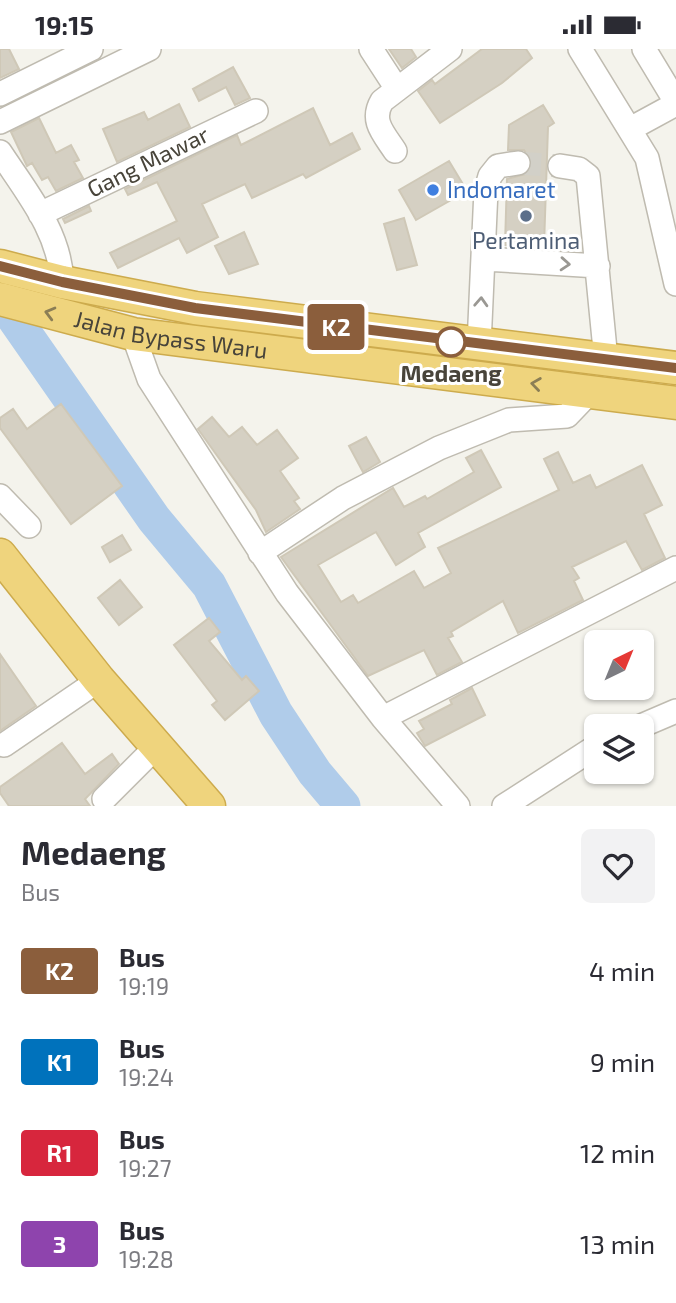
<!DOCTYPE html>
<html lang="en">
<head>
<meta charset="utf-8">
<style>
  :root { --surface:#fff; --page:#f2f2f3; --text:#2b2b33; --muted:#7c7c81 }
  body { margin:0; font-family:"Exo 2",sans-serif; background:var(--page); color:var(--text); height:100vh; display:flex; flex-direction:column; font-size:26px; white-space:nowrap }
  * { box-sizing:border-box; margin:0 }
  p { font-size:23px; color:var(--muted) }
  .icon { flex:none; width:38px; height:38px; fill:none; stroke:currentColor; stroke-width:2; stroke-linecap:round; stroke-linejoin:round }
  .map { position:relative; height:757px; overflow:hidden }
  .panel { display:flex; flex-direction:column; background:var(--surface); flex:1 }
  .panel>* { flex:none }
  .badge { padding:0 14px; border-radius:5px; font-size:24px; line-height:46px }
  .needle { width:46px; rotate:43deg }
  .tools { position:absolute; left:584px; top:581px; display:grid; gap:14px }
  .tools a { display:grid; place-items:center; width:70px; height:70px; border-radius:10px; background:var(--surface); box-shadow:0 2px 5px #0004; font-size:35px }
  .map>.badge { position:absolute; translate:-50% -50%; box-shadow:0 0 0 4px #fff }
  .round { display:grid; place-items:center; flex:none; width:74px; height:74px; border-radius:10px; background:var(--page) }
  .headline { display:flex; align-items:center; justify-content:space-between; height:119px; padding:0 21px }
  h1 { font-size:33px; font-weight:700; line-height:52px }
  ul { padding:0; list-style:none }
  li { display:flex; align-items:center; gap:21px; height:91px; padding:0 21px }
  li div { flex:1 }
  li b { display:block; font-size:26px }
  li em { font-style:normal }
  li .badge { min-width:77px; font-weight:700; text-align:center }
  .status { display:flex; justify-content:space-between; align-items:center; height:49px; padding:0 35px; background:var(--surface); direction:ltr }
  .status svg { height:19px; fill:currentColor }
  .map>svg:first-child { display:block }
</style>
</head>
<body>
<div class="status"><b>19:15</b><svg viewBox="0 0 49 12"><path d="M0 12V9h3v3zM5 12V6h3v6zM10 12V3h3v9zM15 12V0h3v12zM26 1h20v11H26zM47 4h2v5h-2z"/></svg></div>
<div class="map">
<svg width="676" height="757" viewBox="0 0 676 757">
  <rect width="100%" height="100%" fill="#f4f3ec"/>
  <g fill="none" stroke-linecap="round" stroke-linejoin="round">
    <path stroke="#b0ccea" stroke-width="35" d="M0,249L154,470L209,536L276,665L315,724L343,757"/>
  </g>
  <path fill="#d5d0c3" stroke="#cfc8b7" stroke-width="2" d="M0,0H9L19,20L0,29Z
    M389,0H411L416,8L402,19Z
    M482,0H526L532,9L502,34L440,74L418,42L432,31L435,35Z
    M233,18L250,49L235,56L226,38L199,52L193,40Z
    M179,55L190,78L117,113L103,80L144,63L148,71Z
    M543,56L554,74L548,78L544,197L505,196L507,130L526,125L532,113L524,101H508L509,76Z
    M313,59L330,96L352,84L360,100L306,129L303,125L252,149L245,135L202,155L218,188L187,204L179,189L118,219L110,204L177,172L157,133L128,146L125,140L237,86L241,96Z
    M39,69L56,104L71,96L79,111L74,113L83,129L56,142L48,128L42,131L32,114L27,117L11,83Z
    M449,112L467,142L416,171L399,141Z
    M89,157L91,162L65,174L63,170Z
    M404,169L417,216L397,221L384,175Z
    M244,183L258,215L229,225L215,197Z
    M61,355L122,437L71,475L0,379V369L13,360L27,380Z
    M212,368L229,388L242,378L257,396L277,381L298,409L280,422L299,449L294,452L300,460L266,483L256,461L198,380Z
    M366,388L380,413L363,423L349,397Z
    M481,401L501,438L418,484L425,498L396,516L376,483L318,516L341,553L353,546L358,554L414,522L424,539L451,524L438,499L559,441L544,410L558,403L573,434L590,426L596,439L642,416L662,456L644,465L665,509L642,521L626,492L572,518L579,529L574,532L583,551L518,584L503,552L451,583L453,587L448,589L462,613L437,626L424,601L368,627L281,508L393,439L404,458L425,447L427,450L474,423L466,409Z
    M122,486L131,501L110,513L102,498Z
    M120,531L142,558L119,576L98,549Z
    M209,569L220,583L209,592L242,631L246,627L259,642L225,671L212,656L217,652L174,596Z
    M0,605L36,657L0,682Z
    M472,639L485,666L425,697L417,684L424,680L419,672L452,655L450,651Z
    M62,694L85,725L112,705L119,715L85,750L90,757H9L0,744V738Z"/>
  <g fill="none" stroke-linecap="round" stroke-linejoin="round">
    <path stroke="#d2d0c8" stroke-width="23" stroke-dasharray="23 11" stroke-linecap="butt" d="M518,114L560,117"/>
    <g stroke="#bfbbb0" stroke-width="26">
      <path id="minor" d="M371,0L397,40
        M580,0L647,109L676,235
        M644,0L676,53
        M0,45L91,0
        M0,73L149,0
        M630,80L676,55
        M395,102C384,85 370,72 382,52L450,0
        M0,103C27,144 60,183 62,233
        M560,117L579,120L588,127L606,311
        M40,165L256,62
        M484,210L598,217
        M133,285L149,330L287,544L383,669L458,757
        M479,296L486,141L490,127L498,117L518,114
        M0,447L29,477
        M260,504L343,449L439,399L509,371L567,367L590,343
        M383,669L676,519
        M641,677L676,662
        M4,696L99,631
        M104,750L157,697
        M504,757L597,697"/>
    </g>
    <g stroke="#cdab4d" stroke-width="35">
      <g id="highway">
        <path d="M0,217L62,233L195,259L676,319"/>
        <path id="s1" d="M0,250L133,285L676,354"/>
        <path d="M0,506L99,631L209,757"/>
      </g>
    </g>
    <use href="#minor" stroke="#fff" stroke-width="23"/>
    <use href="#highway" stroke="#efd47d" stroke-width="32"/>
  </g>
  <defs><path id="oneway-chevron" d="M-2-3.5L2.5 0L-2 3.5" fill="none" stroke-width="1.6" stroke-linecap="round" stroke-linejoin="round" transform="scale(1.75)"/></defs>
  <g stroke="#9a9893">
    <use href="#oneway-chevron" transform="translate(565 215) rotate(4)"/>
    <use href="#oneway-chevron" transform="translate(481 253) rotate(-87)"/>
  </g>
  <g stroke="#8b7e55">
    <use href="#oneway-chevron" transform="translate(50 264) rotate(-165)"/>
    <use href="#oneway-chevron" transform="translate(536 335) rotate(-172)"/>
  </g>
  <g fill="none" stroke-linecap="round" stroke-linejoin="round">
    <g stroke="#fff" stroke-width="16">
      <path id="line" d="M0,217L62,233L195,259L676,319"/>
    </g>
    <use href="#line" stroke="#8b5e3c" stroke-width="10"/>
  </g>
  <circle fill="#3f7fe0" stroke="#fff" stroke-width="2.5" cx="433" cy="141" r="7"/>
  <circle fill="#5c6f8a" stroke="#fff" stroke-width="2.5" cx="526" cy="167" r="7"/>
  <circle fill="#fff" stroke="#8b5e3c" stroke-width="3.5" cx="451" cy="293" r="14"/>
  <g text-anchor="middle" stroke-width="6" stroke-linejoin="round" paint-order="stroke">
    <g font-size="23" fill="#48443a" stroke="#fff">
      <text transform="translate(148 113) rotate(-26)" y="8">Gang Mawar</text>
      <text dy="8" stroke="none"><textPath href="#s1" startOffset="175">Jalan Bypass Waru</textPath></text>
    </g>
    <g font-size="23" fill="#366cbe" stroke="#fff" text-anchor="start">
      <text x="447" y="149">Indomaret</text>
    </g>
    <g font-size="23" fill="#4e5e75" stroke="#fff">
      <text x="526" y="200">Pertamina</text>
    </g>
    <g font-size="23" font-weight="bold" fill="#48443a" stroke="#fff">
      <text x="451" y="333">Medaeng</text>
    </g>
  </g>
</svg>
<div class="tools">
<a><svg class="needle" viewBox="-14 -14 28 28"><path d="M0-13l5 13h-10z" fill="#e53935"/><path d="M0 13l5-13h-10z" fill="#7c7c81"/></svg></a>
<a><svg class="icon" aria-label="layers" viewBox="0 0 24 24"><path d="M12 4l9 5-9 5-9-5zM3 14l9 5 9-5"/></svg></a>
</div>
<b class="badge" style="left:336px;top:278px;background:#8b5e3c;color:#fff">K2</b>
</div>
<section class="panel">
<div class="headline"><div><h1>Medaeng</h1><p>Bus</p></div><a class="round"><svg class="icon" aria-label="heart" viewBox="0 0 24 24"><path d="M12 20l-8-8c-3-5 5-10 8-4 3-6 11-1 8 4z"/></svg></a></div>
<ul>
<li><span class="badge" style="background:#8b5e3c;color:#fff">K2</span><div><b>Bus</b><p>19:19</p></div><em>4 min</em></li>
<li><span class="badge" style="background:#0072bc;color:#fff">K1</span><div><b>Bus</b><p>19:24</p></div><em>9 min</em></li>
<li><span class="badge" style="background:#d7263d;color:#fff">R1</span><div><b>Bus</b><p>19:27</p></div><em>12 min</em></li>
<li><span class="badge" style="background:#8e44ad;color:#fff">3</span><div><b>Bus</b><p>19:28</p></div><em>13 min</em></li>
</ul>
</section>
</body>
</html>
